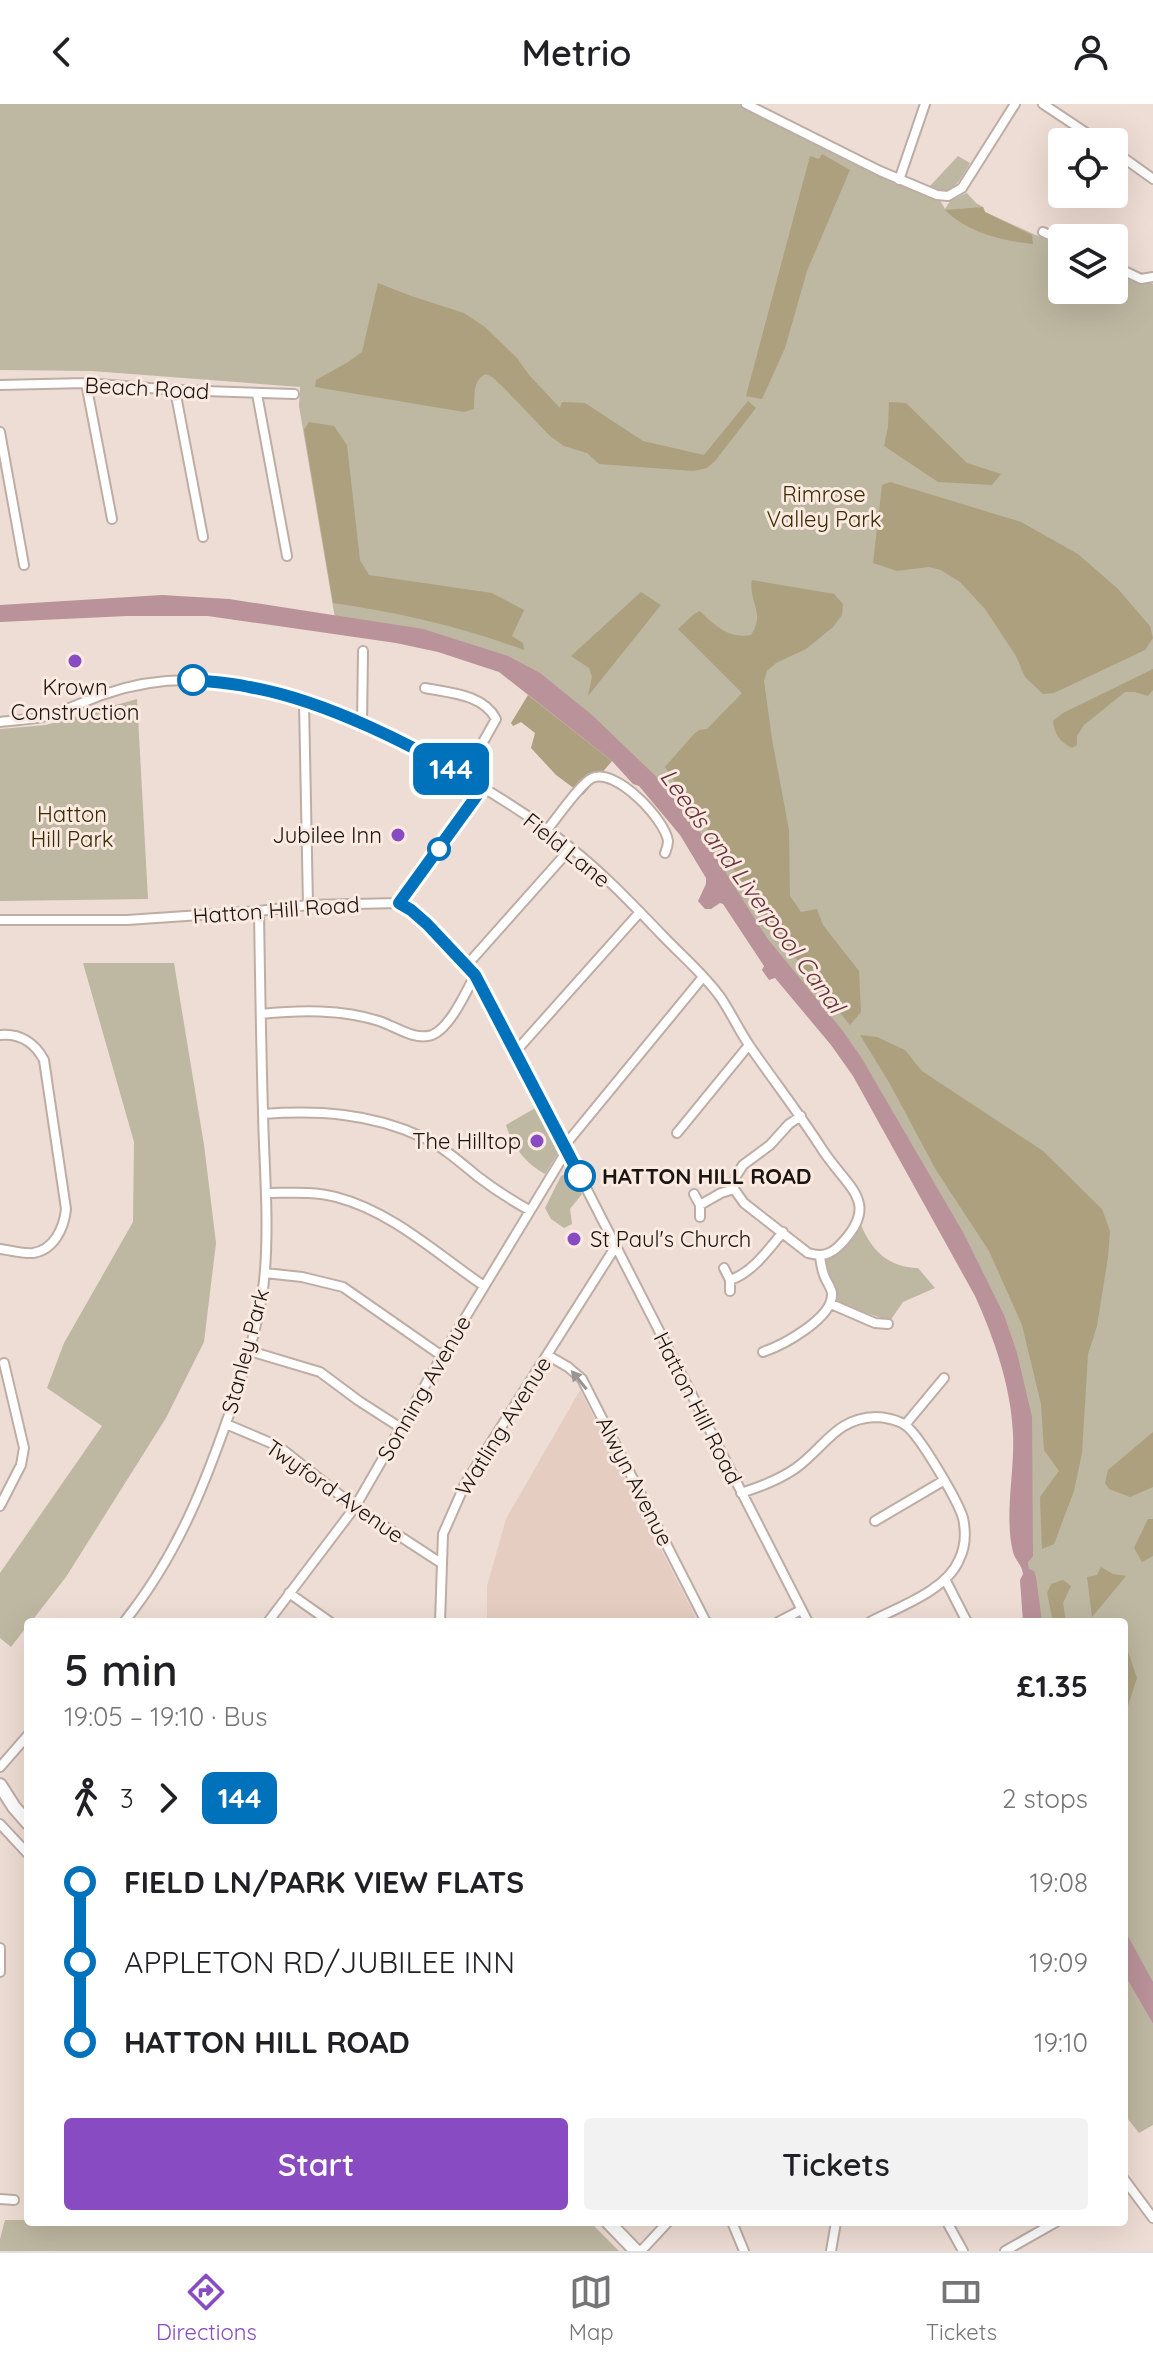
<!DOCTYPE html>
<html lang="en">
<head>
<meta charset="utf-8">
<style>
  :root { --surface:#fff; --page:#f2f2f2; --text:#202124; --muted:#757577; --line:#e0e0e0; --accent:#894bc1 }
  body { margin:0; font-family:Quicksand,sans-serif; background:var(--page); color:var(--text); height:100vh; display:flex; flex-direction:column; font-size:30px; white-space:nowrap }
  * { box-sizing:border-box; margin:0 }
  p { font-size:26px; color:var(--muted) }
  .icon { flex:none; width:44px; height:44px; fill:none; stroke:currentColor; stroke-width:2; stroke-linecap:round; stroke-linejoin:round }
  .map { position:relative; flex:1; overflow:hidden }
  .panel { position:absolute; left:24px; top:1514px; width:1104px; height:608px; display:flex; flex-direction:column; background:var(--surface); border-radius:8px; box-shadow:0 8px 32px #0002 }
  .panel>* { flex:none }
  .badge { padding:0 16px; border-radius:12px; font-size:28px; line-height:52px }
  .buttons { position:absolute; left:1048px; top:24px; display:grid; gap:16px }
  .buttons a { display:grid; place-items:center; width:80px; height:80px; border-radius:8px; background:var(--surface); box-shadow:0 8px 32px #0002; font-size:40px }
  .map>.badge { position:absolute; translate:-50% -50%; box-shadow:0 0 0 4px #fff }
  .legs { display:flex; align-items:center; gap:12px; height:88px; padding:0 40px; font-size:26px }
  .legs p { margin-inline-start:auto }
  .summary { display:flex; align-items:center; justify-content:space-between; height:136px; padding:0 40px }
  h1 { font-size:44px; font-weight:600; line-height:60px }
  .button { display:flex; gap:16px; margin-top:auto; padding:16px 40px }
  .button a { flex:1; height:92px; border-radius:8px; background:var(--accent); color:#fff; font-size:32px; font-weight:600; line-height:92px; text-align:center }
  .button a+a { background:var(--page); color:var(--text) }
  ul { padding:0 40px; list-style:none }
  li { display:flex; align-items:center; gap:28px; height:80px; font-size:30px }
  li i { display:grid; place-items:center; width:12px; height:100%; margin:0 10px; background:currentColor }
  li i::after { content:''; width:20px; height:20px; margin:-10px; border:6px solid; border-radius:50%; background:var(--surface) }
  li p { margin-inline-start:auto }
  li:first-child i { background:linear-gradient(#0000 50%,currentColor 0) }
  li:last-child i { background:linear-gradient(currentColor 50%,#0000 0) }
  header { display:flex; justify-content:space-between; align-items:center; height:104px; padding:0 40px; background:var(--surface); font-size:36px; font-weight:600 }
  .tab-bar { display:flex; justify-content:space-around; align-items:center; height:112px; border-top:2px solid var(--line); background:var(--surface); font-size:22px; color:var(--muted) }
  .tab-bar a { display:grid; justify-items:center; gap:4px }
  .tab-bar .selected { color:var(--accent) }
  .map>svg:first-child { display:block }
</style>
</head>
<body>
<header><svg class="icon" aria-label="back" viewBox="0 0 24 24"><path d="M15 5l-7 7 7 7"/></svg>Metrio<svg class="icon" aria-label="person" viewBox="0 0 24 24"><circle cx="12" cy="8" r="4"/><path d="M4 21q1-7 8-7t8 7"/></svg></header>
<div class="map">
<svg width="1153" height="2147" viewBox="0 0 1153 2147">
  <rect width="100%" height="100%" fill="#eeddd4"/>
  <path fill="#e5cdc1" d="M580,1286L698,1518H487V1482L506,1415Z"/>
  <path fill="#beb7a1" d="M0,0H746L937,91L945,105L950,97L967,89L976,99L983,103L985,108L1062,143V186H1114V164L1153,180V1898L1124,1847V1518H1033L1022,1386L1004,1240L873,990L670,701L515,566L336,520L299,302L300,283L92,267L0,266Z
    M958,52L970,59C958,80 951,94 925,83L930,82Z
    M137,595L148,795L0,797V625L46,621Z
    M83,859H174L204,1041L216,1139L204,1238L166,1314L66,1473L31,1518H28V1521L11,1543L0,1534V1469L102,1322L47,1284L64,1239L133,1118L134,1038Z
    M537,1003L560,1046L545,1070C525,1059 513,1043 506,1021Z
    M570,1068L582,1090L570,1105L572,1120L564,1124L551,1115L545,1104L561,1072Z
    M861,1121C872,1147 888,1163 918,1164L935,1184L903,1198L890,1217L835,1198C836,1179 828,1174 825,1156L837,1150Z
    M1124,1870L1153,1920V2021L1139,2029L1124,2010Z
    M5,2116H28V2118H590L619,2147H0V2135Z"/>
  <path fill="#aca07e" d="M822,50L850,66L807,167L785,244L762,295L746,292L810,52L819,55Z
    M983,103L985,108L1032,131L1033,140C1002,137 967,128 945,106Z
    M378,179L411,192L464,209L485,223L517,254L529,271L560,304L562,298L585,299L643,337L704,351L748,297L756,304L715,357L707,364L693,367L599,360L587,349L564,342L550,332L502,282L492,273L486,270C472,276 475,292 474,305L464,308L315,283L316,276L348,258L362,248Z
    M889,298L906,299L967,359L1001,370L992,381L938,378L884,342L888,323Z
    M309,318L334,322L347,341L360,456L369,471L492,489L524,506L512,532L523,539L524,546C460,522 400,509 333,499L304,326Z
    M890,378L1021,418L1078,450L1118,485L1150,522L1153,534L1145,546L1054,589L1043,590L1025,573L1016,552L985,505L960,478L941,466L929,463L897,467L873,459L882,381Z
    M752,476L834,490L843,500L842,511L833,523L806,545L776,559L767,567L764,577L772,635L789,726L790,792L801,808L817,805L823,821L859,867L861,908L850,921L785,841L665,663L694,630L699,626L707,625L742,589L678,525L694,510L700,507C715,522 729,535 751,531C766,509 748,498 752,476Z
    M641,488L661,501L588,592L592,573L589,564L571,552Z
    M1153,565V586L1148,592L1135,588H1125L1084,621L1077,632V641L1072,644C1060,638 1054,630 1053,617L1063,609Z
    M528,591L612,657L583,691L556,671L531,644L535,629L521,618L513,622L511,619Z
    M860,931L877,933L905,946L922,967L1043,1047L1102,1105L1110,1127L1108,1153L1097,1222L1088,1250L1082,1349L1074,1387L1054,1440L1042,1445L1040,1393L1059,1367L1044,1346L1041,1300L1022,1221L989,1147L936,1066L890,980Z
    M1153,1328V1383L1130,1393L1109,1385L1105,1379L1108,1366Z
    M1148,1415H1153V1452L1142,1458L1134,1444Z
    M1101,1463L1113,1470L1126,1472L1092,1513L1087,1473L1097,1471Z
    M1063,1476L1071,1482L1063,1499L1066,1518H1053L1047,1489L1051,1480Z
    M1124,1536L1137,1574L1124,1614Z"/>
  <path fill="#ba9299" d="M162,491L229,495L423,525L508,552L540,569L592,611L668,684L702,731L767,834L842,926L861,953L964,1130L1004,1211L1017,1249L1032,1313L1033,1452L1028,1458L1029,1465L1034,1467L1036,1473L1042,1518H1023L1020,1476L1023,1470C1022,1461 1015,1456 1013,1448C1004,1412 1015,1366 1013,1330C1011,1282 994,1234 975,1192L853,972L831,941L775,874L769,876L762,866L764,862L723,800L720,799L711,805H705L698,797L706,780V774L680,731L639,682L633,680L612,657L499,568L438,548L396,539L208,512H127L0,518V501Z
    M1124,1825L1153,1878V1920L1124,1870Z"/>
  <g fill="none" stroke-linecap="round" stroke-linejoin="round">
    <g stroke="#bdada5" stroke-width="12">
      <path id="minor" d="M746,0L880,67L937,91L948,92L962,84L1015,0
        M1043,0L1100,38
        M1114,47L1153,75
        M899,76L925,0
        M1043,128L1062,137
        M1114,162L1141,175L1153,173
        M86,279L112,415
        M0,281L86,279L175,286L294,290
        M175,286L203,433
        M257,290L287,452
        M0,328L24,461
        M425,584C450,589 483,590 496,615L464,672
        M304,598L308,801
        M0,618C14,616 28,616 42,613C64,608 84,597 105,590C131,581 160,576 188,576C258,576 329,604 390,634C454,665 516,700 571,744C604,770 634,802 663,832C682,852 705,871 721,894C731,909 739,926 749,941C773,976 799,1009 822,1045C847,1084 882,1098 840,1141C830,1151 822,1153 808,1149L744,1099L734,1085L736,1072L743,1061L770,1041L789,1020L801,1012
        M362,621L363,547
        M547,726C557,714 580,680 592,674C615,663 665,715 668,737C668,742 667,744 665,749
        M399,799L483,683
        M0,816H127L259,807L308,801L399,799L411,806L427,820L467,861L491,898L808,1518
        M467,861L571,744
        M261,910C300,906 341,905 379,917C395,922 414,937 432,931C450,924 466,888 475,871
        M0,931C20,929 35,939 44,956L66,1105C64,1124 54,1146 33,1149C23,1150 10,1146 0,1145
        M516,947L640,808
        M263,1010C317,1006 371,1009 422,1033C442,1042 460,1058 477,1072C494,1085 511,1096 529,1106
        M677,1029L749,941
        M565,1041L703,873
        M267,1089C290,1089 313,1087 336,1093C393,1108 437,1150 484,1182
        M694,1090L700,1101V1113
        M700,1101L721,1089L734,1085
        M724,1164L730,1176V1187
        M265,1169L302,1173L343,1183L442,1252
        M730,1176C752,1169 769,1145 783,1128
        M831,1200L875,1219L888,1220
        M250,1247L320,1268L359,1297L401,1324
        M763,1248C783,1241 834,1214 832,1189C831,1183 826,1177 824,1171C822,1166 821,1159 820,1153
        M547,1251L568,1263L582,1275L706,1518
        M226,1320L278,1342L355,1403L441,1459
        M905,1321L944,1274
        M741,1389C760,1383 779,1376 796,1364C825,1343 836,1314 876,1313C884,1313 898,1316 905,1321C919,1330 958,1397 963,1414C966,1428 965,1444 959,1456C946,1487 898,1503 870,1518
        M0,1402L21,1361L24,1344L4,1259
        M875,1417L943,1377
        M946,1477L967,1518
        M289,1489L330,1518
        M124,1518C178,1451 207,1376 234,1296C247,1255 262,1209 265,1166C269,1113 264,1061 263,1008C261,941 260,874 259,807
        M268,1518L355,1403L442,1252L567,1046
        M440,1518L443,1430L465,1380L616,1142
        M778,1518L801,1506
        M0,1663L28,1631
        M0,1720L28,1750
        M0,1844V1868
        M1124,2075L1153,2114
        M0,2095L14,2096
        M732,2118L744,2147
        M947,2118L963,2147
        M641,2147L668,2118
        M831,2147L836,2118
        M1005,2147L1056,2118"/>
    </g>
    <g stroke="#bdada5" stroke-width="16">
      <path id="secondary" d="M0,1681L14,1703L28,1719
        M608,2118L636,2147"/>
    </g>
    <use href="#minor" stroke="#fff" stroke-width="8"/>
    <use href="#secondary" stroke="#fff" stroke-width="12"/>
  </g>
  <defs><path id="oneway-solid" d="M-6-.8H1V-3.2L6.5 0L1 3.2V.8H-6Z" transform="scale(2)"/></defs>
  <use fill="#989694" href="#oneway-solid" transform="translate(579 1276) rotate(-129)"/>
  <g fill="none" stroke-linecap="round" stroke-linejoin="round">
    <g stroke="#fff" stroke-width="18">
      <path id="line-1" d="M193,576C212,578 231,579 249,583C325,596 417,643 483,683L399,799L411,806L427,820L475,871L580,1072"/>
    </g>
    <use href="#line-1" stroke="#0072bc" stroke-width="12"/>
  </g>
  <g fill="#894bc1" stroke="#fbeae1" stroke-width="3">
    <circle cx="75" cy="557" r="8"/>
    <circle cx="398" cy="731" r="8"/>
    <circle cx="537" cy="1037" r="8"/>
    <circle cx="574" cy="1135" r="8"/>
  </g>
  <g fill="#fff" stroke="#0072bc" stroke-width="4">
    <circle cx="193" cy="576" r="14"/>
    <circle cx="439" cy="745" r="10"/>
    <circle cx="580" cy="1072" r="14"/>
  </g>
  <g text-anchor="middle" stroke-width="6" stroke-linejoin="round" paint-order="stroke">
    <g font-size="22" fill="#1b1512" stroke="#fbeae1">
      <text transform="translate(147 284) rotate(3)" y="8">Beach Road</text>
      <text transform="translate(567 746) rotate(39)" y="8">Field Lane</text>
      <text transform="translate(276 806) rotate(-4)" y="8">Hatton Hill Road</text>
      <text transform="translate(245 1247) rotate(-75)" y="8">Stanley Park</text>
      <text transform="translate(424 1284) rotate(-60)" y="8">Sonning Avenue</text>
      <text transform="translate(698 1304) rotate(63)" y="8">Hatton Hill Road</text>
      <text transform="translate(503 1322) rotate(-58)" y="8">Watling Avenue</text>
      <text transform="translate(635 1377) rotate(63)" y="8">Alwyn Avenue</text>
      <text transform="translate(335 1387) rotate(35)" y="8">Twyford Avenue</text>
    </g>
    <g font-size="22" fill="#3a2c00" stroke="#fbeae1">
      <text x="824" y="398">Rimrose<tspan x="824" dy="25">Valley Park</tspan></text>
      <text x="72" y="718">Hatton<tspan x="72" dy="25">Hill Park</tspan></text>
    </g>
    <g font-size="22" fill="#1b1512" stroke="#fbeae1" text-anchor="end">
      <text x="75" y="591" text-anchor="middle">Krown<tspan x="75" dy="25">Construction</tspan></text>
      <text x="382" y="739">Jubilee Inn</text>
      <text x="521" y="1045">The Hilltop</text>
      <text x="590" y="1143" text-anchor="start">St Paul's Church</text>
    </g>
    <g font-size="22" font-weight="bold" fill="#1b1512" stroke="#fbeae1" text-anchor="start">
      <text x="602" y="1080">HATTON HILL ROAD</text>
    </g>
    <g font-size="24" font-style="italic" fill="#69333e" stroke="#fbeae1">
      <text transform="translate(752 787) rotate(54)" y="8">Leeds and Liverpool Canal</text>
    </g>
  </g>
</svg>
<div class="buttons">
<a><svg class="icon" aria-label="locate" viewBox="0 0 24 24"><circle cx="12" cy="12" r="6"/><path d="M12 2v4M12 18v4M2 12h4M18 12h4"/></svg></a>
<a><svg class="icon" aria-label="layers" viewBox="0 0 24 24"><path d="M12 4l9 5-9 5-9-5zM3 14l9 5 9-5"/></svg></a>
</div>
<b class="badge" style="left:451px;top:665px;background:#0072bc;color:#fff">144</b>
<section class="panel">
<div class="summary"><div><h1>5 min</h1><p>19:05 – 19:10 · Bus</p></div><b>£1.35</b></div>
<div class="legs"><svg class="icon" aria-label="walk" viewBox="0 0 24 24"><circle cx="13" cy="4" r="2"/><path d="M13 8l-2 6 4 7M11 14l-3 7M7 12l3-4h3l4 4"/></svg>3<svg class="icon" aria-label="forward" viewBox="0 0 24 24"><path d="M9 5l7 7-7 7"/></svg><b class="badge" style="background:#0072bc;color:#fff">144</b><p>2 stops</p></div>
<ul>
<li><i style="color:#0072bc"></i><b>FIELD LN/PARK VIEW FLATS</b><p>19:08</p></li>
<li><i style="color:#0072bc"></i><span>APPLETON RD/JUBILEE INN</span><p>19:09</p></li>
<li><i style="color:#0072bc"></i><b>HATTON HILL ROAD</b><p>19:10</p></li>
</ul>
<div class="button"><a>Start</a><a>Tickets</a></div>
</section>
</div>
<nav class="tab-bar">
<a class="selected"><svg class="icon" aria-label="directions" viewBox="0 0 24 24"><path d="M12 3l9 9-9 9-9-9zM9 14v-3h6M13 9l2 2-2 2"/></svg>Directions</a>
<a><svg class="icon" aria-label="map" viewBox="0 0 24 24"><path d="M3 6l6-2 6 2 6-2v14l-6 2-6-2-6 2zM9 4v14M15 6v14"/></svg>Map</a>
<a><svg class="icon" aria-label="tickets" viewBox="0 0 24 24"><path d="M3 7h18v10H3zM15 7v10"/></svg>Tickets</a>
</nav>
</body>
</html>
